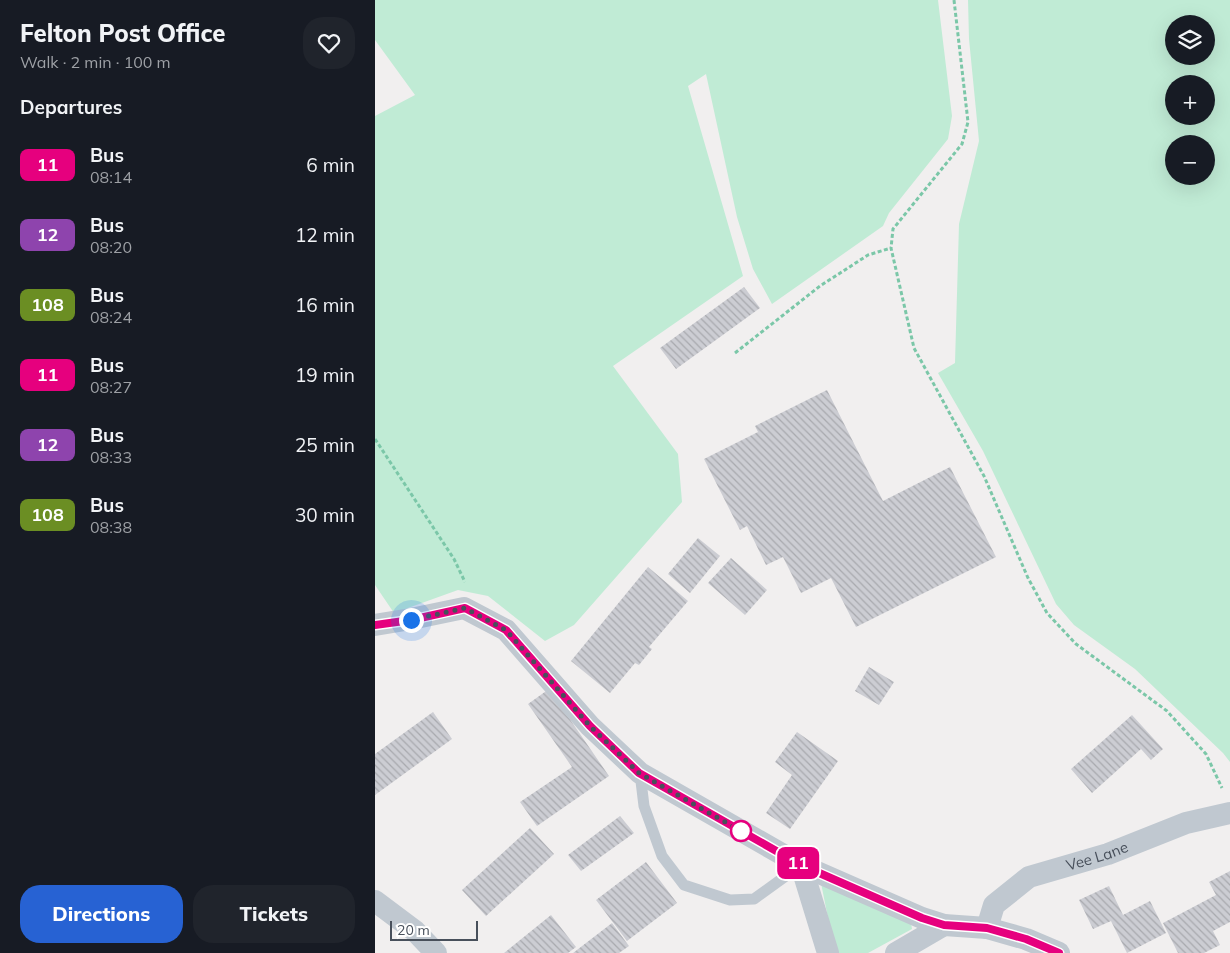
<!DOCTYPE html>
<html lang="en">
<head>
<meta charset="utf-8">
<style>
  :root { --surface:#171b24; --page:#20242c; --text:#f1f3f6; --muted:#9ea1a6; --accent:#2762d3 }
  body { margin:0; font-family:Mulish,sans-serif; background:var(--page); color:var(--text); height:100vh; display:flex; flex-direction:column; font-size:19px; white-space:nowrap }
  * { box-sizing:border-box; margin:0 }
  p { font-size:16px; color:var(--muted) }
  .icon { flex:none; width:28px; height:28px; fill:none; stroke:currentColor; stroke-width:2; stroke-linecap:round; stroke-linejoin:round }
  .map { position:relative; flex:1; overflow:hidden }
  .details { display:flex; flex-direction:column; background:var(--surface); width:375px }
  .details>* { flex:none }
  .badge { padding:0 10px; border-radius:8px; font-size:18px; line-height:32px }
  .controls { position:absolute; left:790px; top:15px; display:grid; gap:10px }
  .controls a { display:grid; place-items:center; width:50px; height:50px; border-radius:50%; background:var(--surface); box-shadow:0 5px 20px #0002; font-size:25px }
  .scale { position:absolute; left:15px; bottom:12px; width:88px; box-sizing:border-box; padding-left:5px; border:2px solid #48505b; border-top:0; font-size:14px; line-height:18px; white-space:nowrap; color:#48505b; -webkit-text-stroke:4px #fff; paint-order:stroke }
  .you { position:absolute; width:25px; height:25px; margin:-12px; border:4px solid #fff; border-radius:50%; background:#1a73e8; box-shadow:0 0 0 8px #1a73e833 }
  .map>.badge { position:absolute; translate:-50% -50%; box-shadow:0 0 0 2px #fff }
  h2 { padding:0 20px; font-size:19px; line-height:45px }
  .round { display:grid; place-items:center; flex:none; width:52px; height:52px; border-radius:20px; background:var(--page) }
  .summary { display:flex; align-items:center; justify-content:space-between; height:85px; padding:0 20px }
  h1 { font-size:24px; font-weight:800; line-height:38px }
  .primary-button { display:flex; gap:10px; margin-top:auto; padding:10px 20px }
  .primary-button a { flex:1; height:58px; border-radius:20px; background:var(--accent); color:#fff; font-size:20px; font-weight:800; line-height:58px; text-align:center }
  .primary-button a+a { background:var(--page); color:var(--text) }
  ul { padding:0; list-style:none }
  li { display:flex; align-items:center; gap:15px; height:70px; padding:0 20px }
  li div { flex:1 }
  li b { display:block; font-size:19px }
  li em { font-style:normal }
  li .badge { min-width:55px; font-weight:700; text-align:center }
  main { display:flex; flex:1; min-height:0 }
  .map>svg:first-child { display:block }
</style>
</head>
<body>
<main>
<section class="details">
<div class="summary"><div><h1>Felton Post Office</h1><p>Walk · 2 min · 100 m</p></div><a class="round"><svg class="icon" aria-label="heart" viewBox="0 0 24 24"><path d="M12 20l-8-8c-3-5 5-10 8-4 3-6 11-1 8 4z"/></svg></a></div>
<h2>Departures</h2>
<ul>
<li><span class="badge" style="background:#e6007e;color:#fff">11</span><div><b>Bus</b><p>08:14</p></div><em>6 min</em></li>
<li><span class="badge" style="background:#8e44ad;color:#fff">12</span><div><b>Bus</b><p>08:20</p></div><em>12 min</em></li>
<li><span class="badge" style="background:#6b8e23;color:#fff">108</span><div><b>Bus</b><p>08:24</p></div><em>16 min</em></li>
<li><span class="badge" style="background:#e6007e;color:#fff">11</span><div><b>Bus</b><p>08:27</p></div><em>19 min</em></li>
<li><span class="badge" style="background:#8e44ad;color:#fff">12</span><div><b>Bus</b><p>08:33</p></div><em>25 min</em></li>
<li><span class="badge" style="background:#6b8e23;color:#fff">108</span><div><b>Bus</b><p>08:38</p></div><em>30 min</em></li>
</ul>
<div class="primary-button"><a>Directions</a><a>Tickets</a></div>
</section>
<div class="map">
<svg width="855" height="953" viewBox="0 0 855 953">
  <defs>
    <pattern id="building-back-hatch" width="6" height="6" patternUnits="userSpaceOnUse" patternTransform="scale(1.25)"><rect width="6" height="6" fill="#cccdd3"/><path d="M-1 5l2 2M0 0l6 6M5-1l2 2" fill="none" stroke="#a8a9ae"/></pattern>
  </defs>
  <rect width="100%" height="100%" fill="#f1efef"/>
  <path fill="#c0ebd5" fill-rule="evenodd" d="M0,0H563L577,116L573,139L514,213L508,226L397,304L378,269L362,217L331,74L313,86L368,276L238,366L303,454L307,502L199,625L170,641L113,596L83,590L19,613L0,585V116L40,95L0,40Z
    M593,0H855V762L848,753L760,669L699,625L681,604L608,451L563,373L580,363L584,224L604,141L594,39ZM799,24H831V56H799ZM799,84H831V116H799ZM799,144H831V176H799Z
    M446,883L536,923L537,929L493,953H460Z"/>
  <path fill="url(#building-back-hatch)" d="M369,287L385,308L301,369L285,348Z
    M452,390L508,501L575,467L621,557L481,627L456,578L426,593L408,557L391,565L372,526L365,530L329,459L383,432L380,426Z
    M323,538L345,556L315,593L293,574Z
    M356,558L392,590L370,615L333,583Z
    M273,567L313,601L274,647L277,649L264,665L260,663L235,693L196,661Z
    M494,667L519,682L504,705L480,691Z
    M174,689L234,776L162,826L145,802L197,767L153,704Z
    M58,712L77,739L0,795V754Z
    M757,715L788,749L776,760L766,749L717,793L696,769Z
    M422,732L463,761L415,829L391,813L417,775L400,762Z
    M245,816L259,833L206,871L193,855Z
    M155,828L179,854L111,916L87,890Z
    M271,862L302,903L252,941L221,900Z
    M855,871V922L838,931L845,945L829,953H803L788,923L841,895L834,882Z
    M734,886L748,915L775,901L791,933L752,953L736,921L718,929L704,900Z
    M176,915L201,947L193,953H129Z
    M237,923L254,946L244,953H198Z"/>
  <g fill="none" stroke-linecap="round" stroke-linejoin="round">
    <path stroke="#7bc7a8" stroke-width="3" stroke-dasharray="4 2.5" stroke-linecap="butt" d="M579,0L593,122L587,144L518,229L516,248L539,348L609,476L653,578L672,613L701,644L792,711L831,754L847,788
      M360,353L445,286L493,255L516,248
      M0,439L79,559L90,582"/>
    <path stroke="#c0c8d0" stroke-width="11" d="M265,773L269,806L287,856L309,885L355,900L379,899L426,865"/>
    <g stroke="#c0c8d0" stroke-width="22">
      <path d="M0,625L36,619L89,608L131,630L215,726L265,773L426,865L547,918L569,925L612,928L651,939L684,953"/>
      <path d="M426,865L453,953"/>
      <path d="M0,901L40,931L61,953"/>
      <path id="s1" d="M612,928L619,905L654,877L733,854L811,823L855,813"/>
      <path d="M521,953L569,925"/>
    </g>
  </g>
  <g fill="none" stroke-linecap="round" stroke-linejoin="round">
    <g stroke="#fff" stroke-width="11">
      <path id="line" d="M0,625L36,620L90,608L131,630L215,726L264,773L426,865L547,918L569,925L612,928L651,939L684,953"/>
    </g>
    <use href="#line" stroke="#e6007e" stroke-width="8"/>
    <path stroke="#48505b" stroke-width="5" stroke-dasharray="0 9" d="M36,620L90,608L131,630L215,726L264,773L366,831"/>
  </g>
  <circle fill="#fff" stroke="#e6007e" stroke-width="2.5" cx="366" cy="831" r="10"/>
  <g text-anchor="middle" stroke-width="4" stroke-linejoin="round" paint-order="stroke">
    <g font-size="15" fill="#48505b" stroke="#fff">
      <text dy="5" stroke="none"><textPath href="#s1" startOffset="140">Vee Lane</textPath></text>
    </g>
  </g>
</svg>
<div class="controls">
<a><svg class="icon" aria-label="layers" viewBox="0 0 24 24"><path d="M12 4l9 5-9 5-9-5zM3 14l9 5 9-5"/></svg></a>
<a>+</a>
<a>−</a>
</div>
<div class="scale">20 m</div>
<div class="you" style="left:36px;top:620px"></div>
<b class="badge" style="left:423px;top:863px;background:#e6007e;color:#fff">11</b>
</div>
</main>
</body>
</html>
